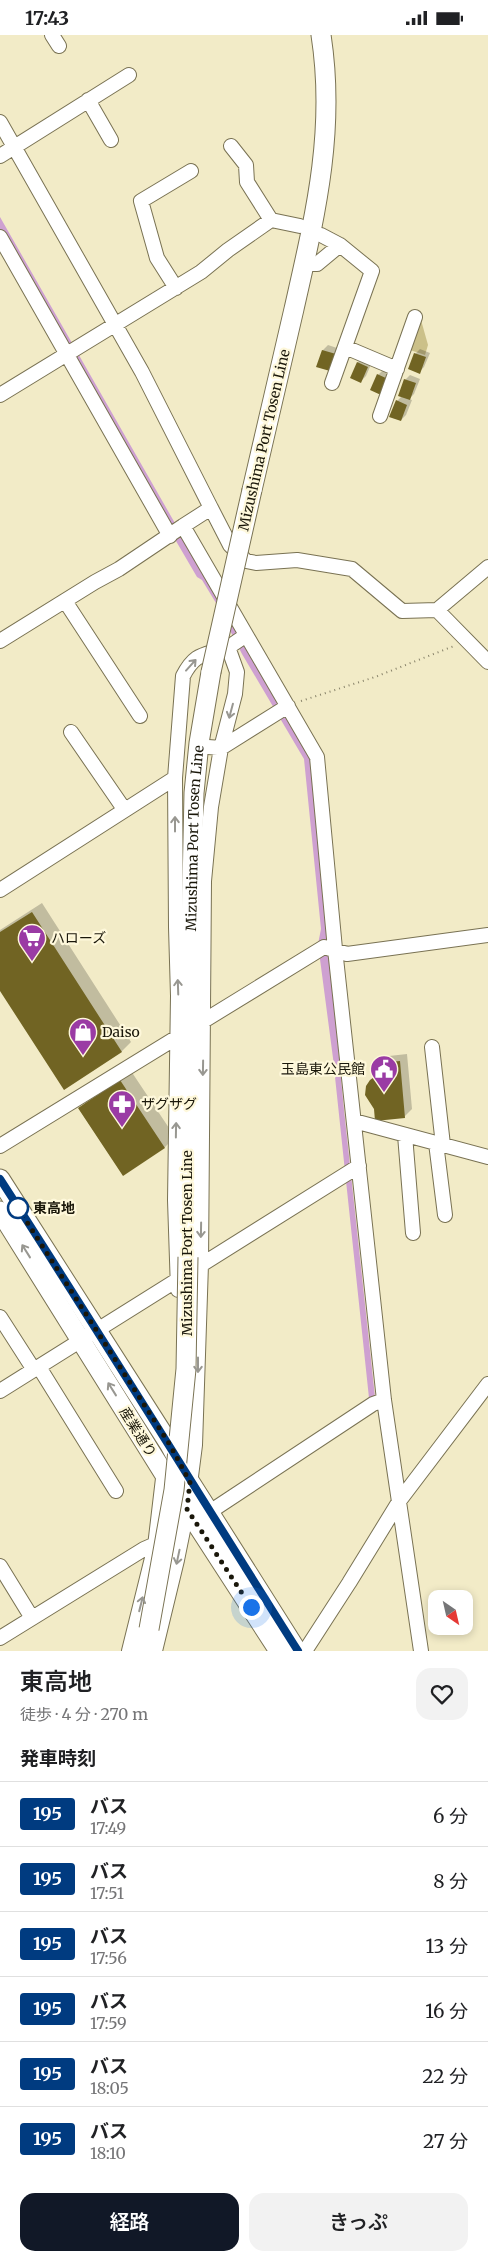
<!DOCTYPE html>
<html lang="ja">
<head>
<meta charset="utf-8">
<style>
  :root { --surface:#fff; --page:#f2f2f2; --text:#202124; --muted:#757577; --line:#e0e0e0; --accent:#111827 }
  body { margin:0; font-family:Merriweather,"Noto Sans JP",serif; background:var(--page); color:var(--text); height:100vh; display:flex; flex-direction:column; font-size:19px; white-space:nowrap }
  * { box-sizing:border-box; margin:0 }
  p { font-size:16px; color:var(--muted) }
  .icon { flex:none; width:28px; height:28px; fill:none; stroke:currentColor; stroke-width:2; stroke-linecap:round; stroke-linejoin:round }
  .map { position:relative; height:1616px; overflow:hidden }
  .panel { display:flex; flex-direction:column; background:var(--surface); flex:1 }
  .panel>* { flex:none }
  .badge { padding:0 10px; border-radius:4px; font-size:18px; line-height:32px }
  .needle { width:32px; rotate:146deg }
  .tools { position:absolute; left:428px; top:1555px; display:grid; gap:10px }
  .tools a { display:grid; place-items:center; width:45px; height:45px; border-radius:10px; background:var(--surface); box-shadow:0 2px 8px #0003; font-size:25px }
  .you { position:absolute; width:25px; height:25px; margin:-12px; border:4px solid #fff; border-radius:50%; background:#1a73e8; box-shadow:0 0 0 8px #1a73e833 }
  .map>.badge { position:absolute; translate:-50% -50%; box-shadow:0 0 0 2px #fff }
  h2 { padding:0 20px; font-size:19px; line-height:45px }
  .round { display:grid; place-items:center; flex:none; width:52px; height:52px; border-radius:15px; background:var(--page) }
  .overview { display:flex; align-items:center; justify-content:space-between; height:85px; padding:0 20px }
  h1 { font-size:24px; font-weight:600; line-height:38px }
  .primary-button { display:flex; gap:10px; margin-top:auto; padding:10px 20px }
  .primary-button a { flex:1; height:58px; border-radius:15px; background:var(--accent); color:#fff; font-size:20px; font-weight:600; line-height:58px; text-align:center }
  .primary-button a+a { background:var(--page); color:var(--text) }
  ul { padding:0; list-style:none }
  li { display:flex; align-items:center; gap:15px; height:65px; padding:0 20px; border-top:1px solid var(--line) }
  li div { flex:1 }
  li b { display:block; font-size:19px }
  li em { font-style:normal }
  li .badge { min-width:55px; font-weight:700; text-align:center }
  .status { display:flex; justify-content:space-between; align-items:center; height:35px; padding:0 25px; background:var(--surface); direction:ltr }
  .status svg { height:14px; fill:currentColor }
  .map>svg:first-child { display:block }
</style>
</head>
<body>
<div class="status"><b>17:43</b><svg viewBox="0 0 49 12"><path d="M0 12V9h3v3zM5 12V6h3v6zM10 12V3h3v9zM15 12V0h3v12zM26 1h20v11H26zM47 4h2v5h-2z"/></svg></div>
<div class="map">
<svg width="488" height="1616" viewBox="0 0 488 1616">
  <rect width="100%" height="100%" fill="#f2ebc7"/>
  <path fill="#cbc089" d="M421,285L428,310L425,320L410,315Z"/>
  <path fill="#cea0d1" d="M0,182L176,490L179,501L183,502L280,670L284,680L310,721L344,1075L375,1362L369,1363L333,1023L318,909L321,894L304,724L242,619L216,568L202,545L197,542L169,494L0,194Z"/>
  <path fill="#0003" d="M328,310L340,314L335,330L318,331L323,315Z
    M420,314L430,318L424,332L419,337L415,319Z
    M363,323L372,327L366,341L361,346L352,342L358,327Z
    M383,335L392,339L386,354L378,340Z
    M410,340L420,344L414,359L409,364L412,365L406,380L401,385L397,366L402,361L405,345Z
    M42,868L131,1007L121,1017L0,954V895Z
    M407,1019L412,1074L404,1082L371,1046L382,1035L381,1029L389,1021Z
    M131,1036L175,1102L165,1112L123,1140L79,1074L89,1064Z"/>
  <path fill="#716423" d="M322,315L336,319L330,336L316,332Z
    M414,318L426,322L420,339L408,334Z
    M357,327L368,332L361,348L350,343Z
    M377,339L388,344L381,360L370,355Z
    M404,344L416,348L410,365L398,361Z
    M396,365L407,370L401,386L389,382Z
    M32,877L122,1017L64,1055L0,956V897Z
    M400,1026L405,1083L375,1086L374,1074L365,1060L366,1051L370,1045L381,1037L380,1028Z
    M120,1045L165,1113L123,1141L78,1073Z"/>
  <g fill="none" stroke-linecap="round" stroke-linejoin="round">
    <g stroke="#797253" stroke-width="16">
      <path id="street" d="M52,0L59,11
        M88,65L111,105
        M0,87L142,337L211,473L183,491
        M231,111L246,130L247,147L271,185
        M0,121L129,40
        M321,200L340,210L372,236L332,348
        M0,202L170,501
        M304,229H317L340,210
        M176,253L157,223L141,166L191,136
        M345,312L397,334
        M0,360L201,237L228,215L271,185L300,191
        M380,381L415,282
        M211,473L230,510L246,526L256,528L297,525L352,534L402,576L437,575L488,532
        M65,566L140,681
        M437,575L488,627
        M0,606L95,547L119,534L183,491L317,722L335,914L384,1365L421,1616
        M71,697L124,774
        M208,712L221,713L288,671
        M0,855L175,743
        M432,1012L443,1110
        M354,1086L488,1122
        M405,1100L413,1198
        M436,1108L445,1180
        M0,1111L324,912L347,919L488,900
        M178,1255L175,1165L178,961L176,892L175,743L183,641C196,616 205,621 228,612C234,609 240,604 245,601
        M0,1282L34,1335
        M39,1332L116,1456
        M0,1356L359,1131
        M190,1449L195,1410L201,1229L204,846L211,772L221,713L235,659L237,637L228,612
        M202,1482L373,1369L384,1365
        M0,1531L32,1583
        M0,1603L144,1514L160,1507
        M129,1616L155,1511L164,1435
        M155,1616L177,1525L188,1471
        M305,1616L349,1548L400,1465L488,1349"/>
    </g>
    <g stroke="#797253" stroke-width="21">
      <g id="secondary">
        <path d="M252,455C266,395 280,334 294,274C315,181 336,96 321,0"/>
        <path d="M0,1144L170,1410L190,1447L297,1616"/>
        <path d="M0,1176L163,1437L279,1616"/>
        <path id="s1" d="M188,1222L189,993L194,758L199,708L211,637"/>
        <path d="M143,1616L149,1594"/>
      </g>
    </g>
    <path stroke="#88836a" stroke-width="2" stroke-dasharray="1 4" stroke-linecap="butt" d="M301,666L375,642L454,611"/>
    <use href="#street" stroke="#fff" stroke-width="14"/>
    <use href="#secondary" stroke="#fff" stroke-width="19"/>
    <g stroke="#797253" stroke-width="21" stroke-linecap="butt">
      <path id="secondary-bridge" d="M211,637L252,455
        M149,1594L174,1455L186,1334L188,1222"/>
    </g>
    <use href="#secondary-bridge" stroke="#fff" stroke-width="19"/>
  </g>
  <defs><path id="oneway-shaft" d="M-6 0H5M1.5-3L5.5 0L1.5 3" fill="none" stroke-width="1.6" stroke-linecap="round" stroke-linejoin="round" transform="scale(1.25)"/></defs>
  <g stroke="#989791">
    <use href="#oneway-shaft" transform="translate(191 630) rotate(-48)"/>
    <use href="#oneway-shaft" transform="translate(231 676) rotate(105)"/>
    <use href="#oneway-shaft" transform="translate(175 789) rotate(-90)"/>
    <use href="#oneway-shaft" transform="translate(178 952) rotate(-92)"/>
    <use href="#oneway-shaft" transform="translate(203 1033) rotate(91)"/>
    <use href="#oneway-shaft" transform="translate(176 1095) rotate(-89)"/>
    <use href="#oneway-shaft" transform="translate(201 1195) rotate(91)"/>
    <use href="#oneway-shaft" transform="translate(26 1216) rotate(-122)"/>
    <use href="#oneway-shaft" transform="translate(198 1330) rotate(90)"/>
    <use href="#oneway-shaft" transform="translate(112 1354) rotate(-122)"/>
    <use href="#oneway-shaft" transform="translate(178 1522) rotate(102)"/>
    <use href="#oneway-shaft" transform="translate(141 1569) rotate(-76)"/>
  </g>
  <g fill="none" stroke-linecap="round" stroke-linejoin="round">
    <g stroke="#fff" stroke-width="11">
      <path id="line" d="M0,1144C101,1300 198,1458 298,1616"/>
    </g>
    <use href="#line" stroke="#003b80" stroke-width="8"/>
    <path stroke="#1a170a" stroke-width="5" stroke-dasharray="0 9" d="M18,1173L170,1410L190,1447L187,1474L251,1572"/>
  </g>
  <defs>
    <g id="supermarket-pin" transform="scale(1.4375)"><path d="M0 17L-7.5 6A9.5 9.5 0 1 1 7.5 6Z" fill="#9a3ba4" stroke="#fef8db"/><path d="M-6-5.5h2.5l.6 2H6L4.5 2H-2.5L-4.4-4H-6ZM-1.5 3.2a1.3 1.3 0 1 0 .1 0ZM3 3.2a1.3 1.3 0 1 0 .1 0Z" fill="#fff"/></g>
    <g id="shop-pin" transform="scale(1.4375)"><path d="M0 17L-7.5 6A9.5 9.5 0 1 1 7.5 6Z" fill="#9a3ba4" stroke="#fef8db"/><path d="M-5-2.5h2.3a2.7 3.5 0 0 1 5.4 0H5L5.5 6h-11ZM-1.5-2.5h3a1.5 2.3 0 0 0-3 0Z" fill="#fff"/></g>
    <g id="civic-pin" transform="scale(1.4375)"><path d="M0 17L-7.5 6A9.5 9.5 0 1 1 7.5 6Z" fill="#9a3ba4" stroke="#fef8db"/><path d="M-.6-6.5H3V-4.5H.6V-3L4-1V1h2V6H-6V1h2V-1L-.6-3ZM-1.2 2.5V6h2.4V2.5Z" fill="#fff"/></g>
    <g id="pharmacy-pin" transform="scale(1.4375)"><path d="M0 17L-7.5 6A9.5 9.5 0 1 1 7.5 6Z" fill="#9a3ba4" stroke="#fef8db"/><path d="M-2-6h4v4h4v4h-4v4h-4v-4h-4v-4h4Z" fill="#fff"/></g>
  </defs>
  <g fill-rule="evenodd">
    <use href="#supermarket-pin" x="32" y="903"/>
    <use href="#shop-pin" x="83" y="997"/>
    <use href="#civic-pin" x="384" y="1034"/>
    <use href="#pharmacy-pin" x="122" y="1069"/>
  </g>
  <circle fill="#fff" stroke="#003b80" stroke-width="2.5" cx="18" cy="1173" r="10"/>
  <g text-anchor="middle" stroke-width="4.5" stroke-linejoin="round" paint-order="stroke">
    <g font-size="14" fill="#1a170a" stroke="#fef8db">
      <text transform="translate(264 405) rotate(-77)" y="5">Mizushima Port Tosen Line</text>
      <text dy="5" stroke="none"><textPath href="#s1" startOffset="419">Mizushima Port Tosen Line</textPath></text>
      <text transform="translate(187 1208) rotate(-90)" y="5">Mizushima Port Tosen Line</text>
      <text transform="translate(138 1397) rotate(58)" y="5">産業通り</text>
    </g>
    <g font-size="14" fill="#1a170a" stroke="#fef8db" text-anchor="start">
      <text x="51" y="908">ハローズ</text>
      <text x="102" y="1002">Daiso</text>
      <text x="365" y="1039" text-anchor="end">玉島東公民館</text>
      <text x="141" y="1074">ザグザグ</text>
    </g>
    <g font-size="14" font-weight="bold" fill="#1a170a" stroke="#fef8db" text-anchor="start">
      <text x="33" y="1178">東高地</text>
    </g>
  </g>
</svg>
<div class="tools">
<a><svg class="needle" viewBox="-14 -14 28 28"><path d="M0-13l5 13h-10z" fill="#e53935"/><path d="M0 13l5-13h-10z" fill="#757577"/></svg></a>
</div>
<div class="you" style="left:251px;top:1572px"></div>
</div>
<section class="panel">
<div class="overview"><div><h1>東高地</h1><p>徒歩 · 4 分 · 270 m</p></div><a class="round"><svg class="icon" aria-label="heart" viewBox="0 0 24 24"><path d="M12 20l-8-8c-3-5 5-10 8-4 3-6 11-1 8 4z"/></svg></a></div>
<h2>発車時刻</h2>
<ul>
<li><span class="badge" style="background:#003b80;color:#fff">195</span><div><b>バス</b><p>17:49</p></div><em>6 分</em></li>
<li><span class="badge" style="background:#003b80;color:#fff">195</span><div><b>バス</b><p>17:51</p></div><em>8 分</em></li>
<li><span class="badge" style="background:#003b80;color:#fff">195</span><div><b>バス</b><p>17:56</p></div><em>13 分</em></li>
<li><span class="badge" style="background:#003b80;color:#fff">195</span><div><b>バス</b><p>17:59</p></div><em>16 分</em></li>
<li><span class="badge" style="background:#003b80;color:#fff">195</span><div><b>バス</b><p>18:05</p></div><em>22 分</em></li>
<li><span class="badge" style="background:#003b80;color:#fff">195</span><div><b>バス</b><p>18:10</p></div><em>27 分</em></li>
</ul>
<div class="primary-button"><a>経路</a><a>きっぷ</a></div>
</section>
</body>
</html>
